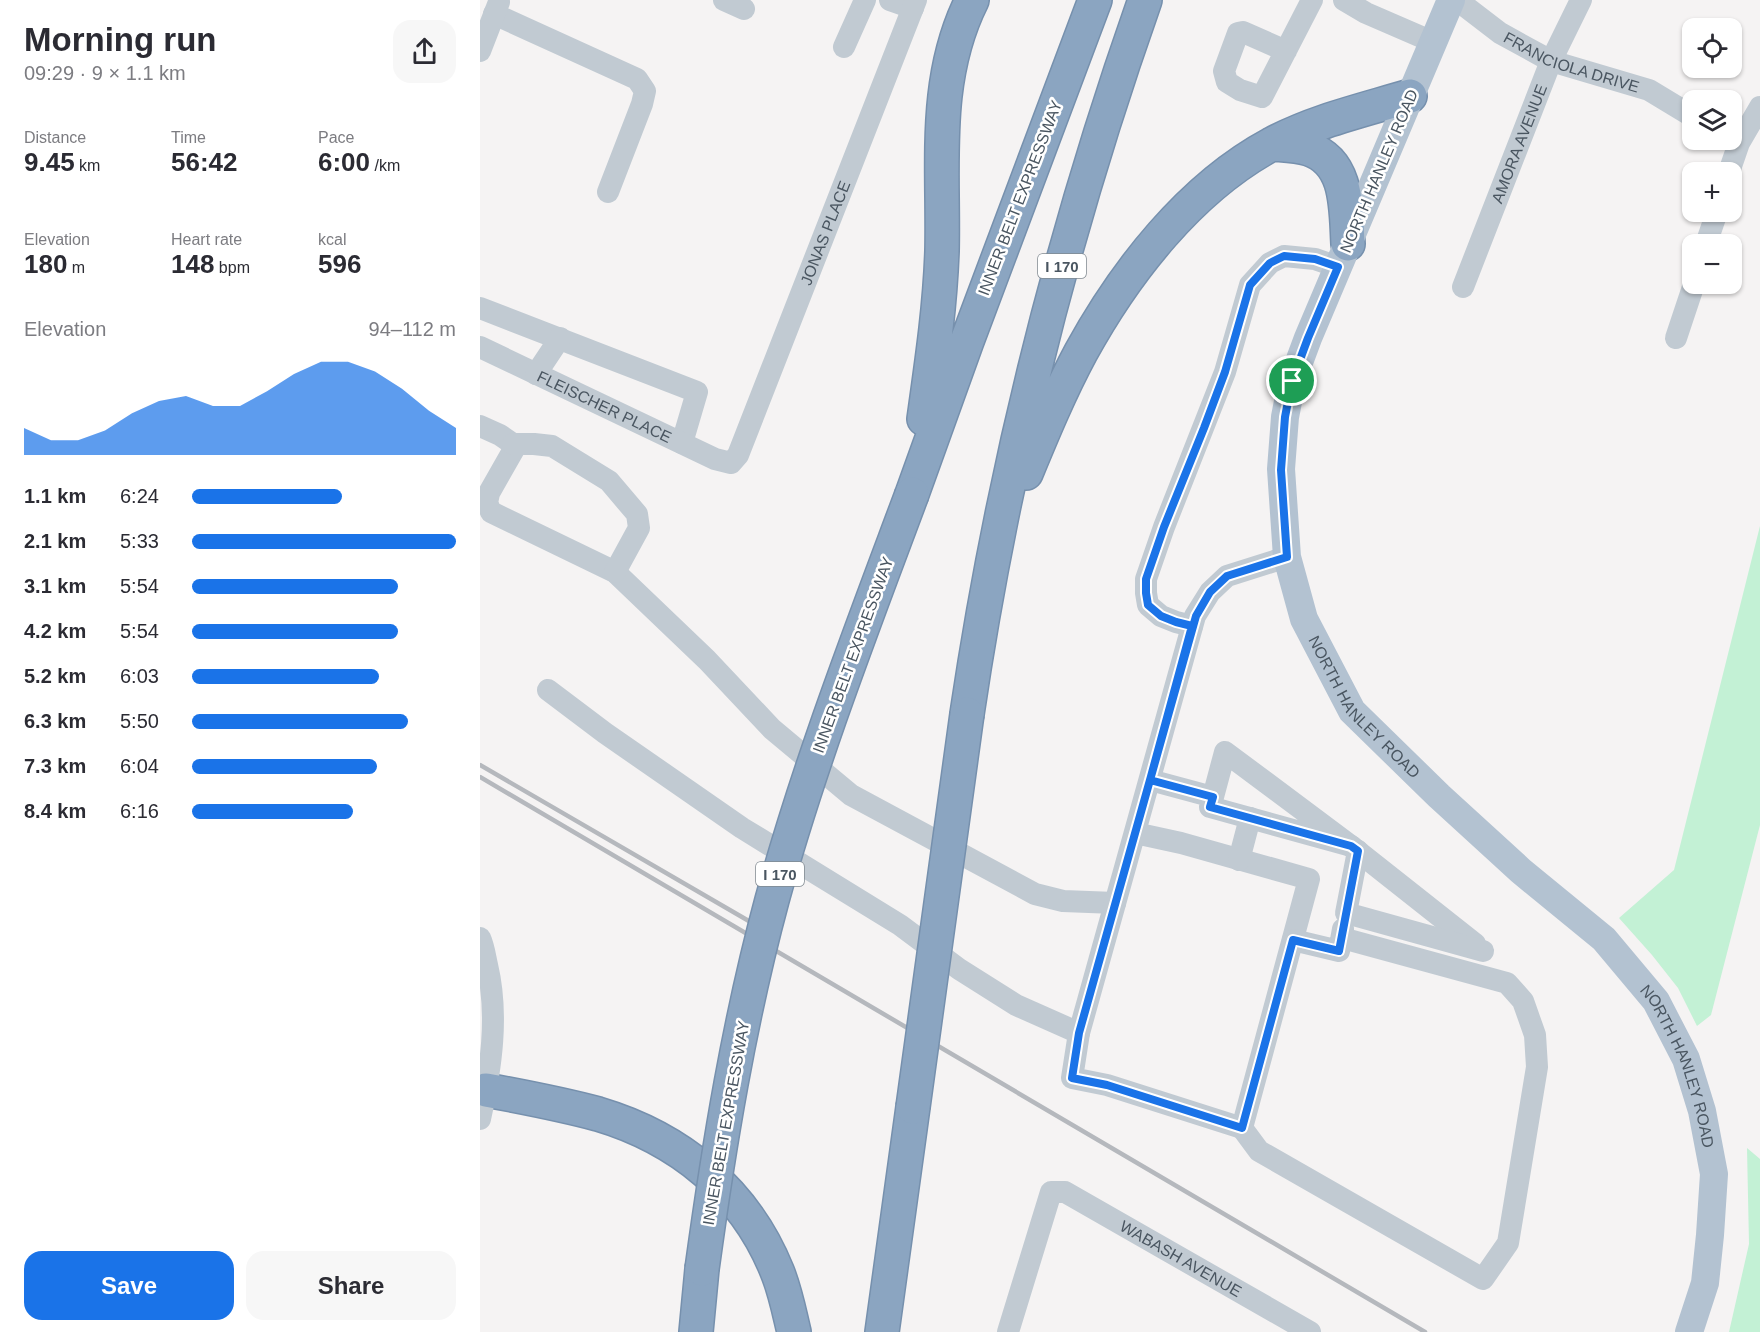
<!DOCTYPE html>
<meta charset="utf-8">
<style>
body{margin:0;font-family:Arial,sans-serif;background:#f7f7f7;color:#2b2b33;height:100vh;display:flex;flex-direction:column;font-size:22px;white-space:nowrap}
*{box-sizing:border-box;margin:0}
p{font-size:20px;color:#7c7c81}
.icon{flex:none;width:33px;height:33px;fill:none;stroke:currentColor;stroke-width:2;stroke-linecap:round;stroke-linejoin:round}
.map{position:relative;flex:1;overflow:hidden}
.side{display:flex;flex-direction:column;background:#fff;width:480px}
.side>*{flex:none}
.controls{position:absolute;left:1202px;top:18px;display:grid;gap:12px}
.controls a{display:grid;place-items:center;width:60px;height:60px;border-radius:12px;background:#fff;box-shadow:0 2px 4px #0004;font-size:30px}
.pin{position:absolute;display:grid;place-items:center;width:51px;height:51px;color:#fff;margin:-26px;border:3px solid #fff;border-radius:50%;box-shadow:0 2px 6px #0007}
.round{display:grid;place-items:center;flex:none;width:63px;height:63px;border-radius:18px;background:#f7f7f7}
.headline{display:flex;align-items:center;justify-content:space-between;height:102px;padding:0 24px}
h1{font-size:33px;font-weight:700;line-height:45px}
.stats{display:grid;grid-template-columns:repeat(3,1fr);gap:9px;height:102px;padding:6px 24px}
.stats div{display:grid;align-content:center}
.stats b{font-size:26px;font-weight:700}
.stats small{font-size:16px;font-weight:400}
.stats p{font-size:16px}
.chart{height:168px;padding:12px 24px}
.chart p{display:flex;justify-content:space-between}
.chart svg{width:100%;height:108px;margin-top:6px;fill:#1a73e8;opacity:.7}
.cta{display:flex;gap:12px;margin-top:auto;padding:12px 24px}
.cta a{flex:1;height:69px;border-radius:18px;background:#1a73e8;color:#fff;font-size:24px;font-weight:700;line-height:69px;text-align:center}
.cta a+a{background:#f7f7f7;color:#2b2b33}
ul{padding:0 24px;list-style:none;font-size:20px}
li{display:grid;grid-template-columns:96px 72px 1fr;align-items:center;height:45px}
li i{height:15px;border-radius:8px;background:#1a73e8}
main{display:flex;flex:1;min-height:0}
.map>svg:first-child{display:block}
</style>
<main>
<section class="side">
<div class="headline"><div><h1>Morning run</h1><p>09:29 · 9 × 1.1 km</p></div><a class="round"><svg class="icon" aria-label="share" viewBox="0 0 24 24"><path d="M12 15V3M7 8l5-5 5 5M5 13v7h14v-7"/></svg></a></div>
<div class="stats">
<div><p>Distance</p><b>9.45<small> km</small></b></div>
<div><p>Time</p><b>56:42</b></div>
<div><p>Pace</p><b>6:00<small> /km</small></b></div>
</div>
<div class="stats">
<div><p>Elevation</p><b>180<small> m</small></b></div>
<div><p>Heart rate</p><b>148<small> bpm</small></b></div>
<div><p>kcal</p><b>596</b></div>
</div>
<div class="chart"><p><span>Elevation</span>94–112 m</p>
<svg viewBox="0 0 160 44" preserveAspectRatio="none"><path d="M0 44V33L10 38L20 38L30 34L40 27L50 22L60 20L70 24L80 24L90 18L100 11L110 6L120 6L130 10L140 17L150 26L160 33V44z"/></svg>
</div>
<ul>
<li><b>1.1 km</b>6:24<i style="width:57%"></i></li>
<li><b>2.1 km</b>5:33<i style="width:100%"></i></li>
<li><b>3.1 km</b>5:54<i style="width:78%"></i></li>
<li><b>4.2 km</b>5:54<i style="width:78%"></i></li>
<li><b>5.2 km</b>6:03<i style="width:71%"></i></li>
<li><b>6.3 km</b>5:50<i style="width:82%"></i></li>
<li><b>7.3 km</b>6:04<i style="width:70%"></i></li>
<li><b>8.4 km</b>6:16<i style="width:61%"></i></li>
</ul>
<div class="cta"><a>Save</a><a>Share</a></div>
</section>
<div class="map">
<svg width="1280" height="1332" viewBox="0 0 1280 1332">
<rect width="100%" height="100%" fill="#f5f3f3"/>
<path fill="#c3f1d5" d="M1280 526V825L1231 1015 1217 1026 1198 988 1172 955 1139 918 1194 870Z
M1267 1148 1280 1159V1332H1249L1269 1244Z"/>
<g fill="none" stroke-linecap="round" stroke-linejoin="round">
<g stroke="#7690ad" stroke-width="36">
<path id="highway" d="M792 144C804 145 817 145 829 149 869 162 866 210 868 244
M444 419C452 362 460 308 462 251 464 165 452 80 492 0
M546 473C563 432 580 391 601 352 645 272 710 188 792 144 835 121 884 110 930 96
M432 494 487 341 615 0
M487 714C523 471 583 232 665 0
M6 1090C44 1097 81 1104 118 1114 199 1138 265 1191 297 1271 305 1290 309 1311 314 1332
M216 1332 222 1269
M402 1332 433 1107"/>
</g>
<g stroke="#c1cad2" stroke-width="22">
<path d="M244 0 264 9"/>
<path d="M410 0 433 8"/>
<path d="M864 0 886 13 953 42"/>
<path id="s1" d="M977 0 1020 33 1071 61 1169 90 1212 116"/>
<path d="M14 14 157 79 165 91 162 104 128 192"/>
<path d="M364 47 385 0"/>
<path d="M0 51 19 2"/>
<path d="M806 51 763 32 758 33 744 71 747 82 760 90 782 97 832 0"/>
<path d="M1249 172 1259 143 1280 107"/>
<path d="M1226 244 1237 212"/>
<path id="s2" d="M983 287 1071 61 1101 0"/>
<path d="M0 308 217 392 202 443"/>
<path d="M1196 338 1214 284"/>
<path id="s3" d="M0 347 235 459 251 463 258 455 436 0"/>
<path d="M56 374 80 338"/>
<path d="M0 426 20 435 33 444 34 449 9 493 7 503 11 512 135 572 227 660 292 729 371 795 555 894 583 901 635 903"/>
<path d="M33 444H54L72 446 129 481 157 514 159 528 135 572"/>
<path d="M712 626 696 622 681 616 668 605 666 593V579L684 527 745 372 770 285 790 263 804 256 835 259 858 267"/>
<path d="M68 690 125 733 262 828 420 925 479 969 536 1005 599 1033"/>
<path d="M670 780 733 797 730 807 871 846 745 752 733 797"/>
<path d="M655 833 701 843 829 879 762 1128 627 1085 592 1078 599 1033 715 616 730 592 747 576 807 557"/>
<path d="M871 846 995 944"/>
<path d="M878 851 866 913 1003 951"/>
<path d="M759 860 770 818"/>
<path d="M0 938C4 947 5 956 7 965 19 1016 11 1068 0 1119"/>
<path d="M813 940 859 951 863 929"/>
<path d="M762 1128 779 1151 1003 1279 1028 1243 1057 1067 1055 1035 1043 1001 1027 983 862 938"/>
<path id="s4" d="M528 1332 571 1192H585L830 1332"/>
</g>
<path stroke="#b3c2d1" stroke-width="28" id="s5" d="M971 0 828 338 812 381 805 417 801 469 807 557 824 619 872 711 959 796 1041 871 1124 939 1176 1001 1206 1059 1222 1111 1234 1174 1230 1235 1225 1283 1209 1332"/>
<use href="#highway" stroke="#8ba5c1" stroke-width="33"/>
<path stroke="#b5b8bd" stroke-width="4.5" d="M0 765 274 924
M0 777 945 1332"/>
<g stroke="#7690ad" stroke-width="36" stroke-linecap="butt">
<path id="highway-bridge" d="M433 1107 487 714
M222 1269C239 1145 259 1022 292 900 330 762 382 628 432 494"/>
</g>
<use href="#highway-bridge" stroke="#8ba5c1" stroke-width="33"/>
</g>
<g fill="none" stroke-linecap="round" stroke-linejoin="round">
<g stroke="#fff" stroke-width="12">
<path id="route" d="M812 381 805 417 801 470 807 557 747 576 730 592 716 616 599 1033 592 1078 627 1085 762 1128 813 940 859 951 878 851 871 846 730 807 733 797 670 780 712 626 696 622 681 616 668 605 666 593V579L684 527 724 428 745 372 770 285 790 263 804 256 835 259 858 267 828 338 812 381"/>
</g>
<use href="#route" stroke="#1a73e8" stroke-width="8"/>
</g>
<g text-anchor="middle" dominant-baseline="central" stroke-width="5" stroke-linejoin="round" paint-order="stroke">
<g fill="#fff" stroke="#808990" stroke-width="1.5">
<rect x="558" y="254" width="48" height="24" rx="4.5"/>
<rect x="276" y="862" width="48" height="24" rx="4.5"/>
</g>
<g font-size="15" font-weight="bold" fill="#4a5661">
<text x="582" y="266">I 170</text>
<text x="300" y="874">I 170</text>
</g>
<g font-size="16" fill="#4a5661" stroke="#fff">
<text stroke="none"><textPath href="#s1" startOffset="132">FRANCIOLA DRIVE</textPath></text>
<text stroke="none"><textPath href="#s2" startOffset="154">AMORA AVENUE</textPath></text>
<text transform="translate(899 171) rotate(-67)">NORTH HANLEY ROAD</text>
<text transform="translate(540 198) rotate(-69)">INNER BELT EXPRESSWAY</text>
<text stroke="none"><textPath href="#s3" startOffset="526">JONAS PLACE</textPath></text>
<text stroke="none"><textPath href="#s3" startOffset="138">FLEISCHER PLACE</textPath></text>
<text transform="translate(373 655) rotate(-70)">INNER BELT EXPRESSWAY</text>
<text stroke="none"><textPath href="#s5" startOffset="762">NORTH HANLEY ROAD</textPath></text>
<text stroke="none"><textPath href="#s5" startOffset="1248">NORTH HANLEY ROAD</textPath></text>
<text transform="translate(246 1123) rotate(-80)">INNER BELT EXPRESSWAY</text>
<text stroke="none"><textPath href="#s4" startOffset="294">WABASH AVENUE</textPath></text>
</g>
</g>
</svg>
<div class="controls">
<a><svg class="icon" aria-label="locate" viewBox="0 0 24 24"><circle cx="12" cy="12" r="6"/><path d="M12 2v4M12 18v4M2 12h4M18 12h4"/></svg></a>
<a><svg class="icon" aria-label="layers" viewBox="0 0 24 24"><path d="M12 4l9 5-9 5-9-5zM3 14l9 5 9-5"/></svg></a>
<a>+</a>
<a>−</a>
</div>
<div class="pin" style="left:812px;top:381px;background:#1e9e55"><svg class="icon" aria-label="arrive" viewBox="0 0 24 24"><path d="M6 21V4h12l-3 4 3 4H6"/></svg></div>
</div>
</main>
